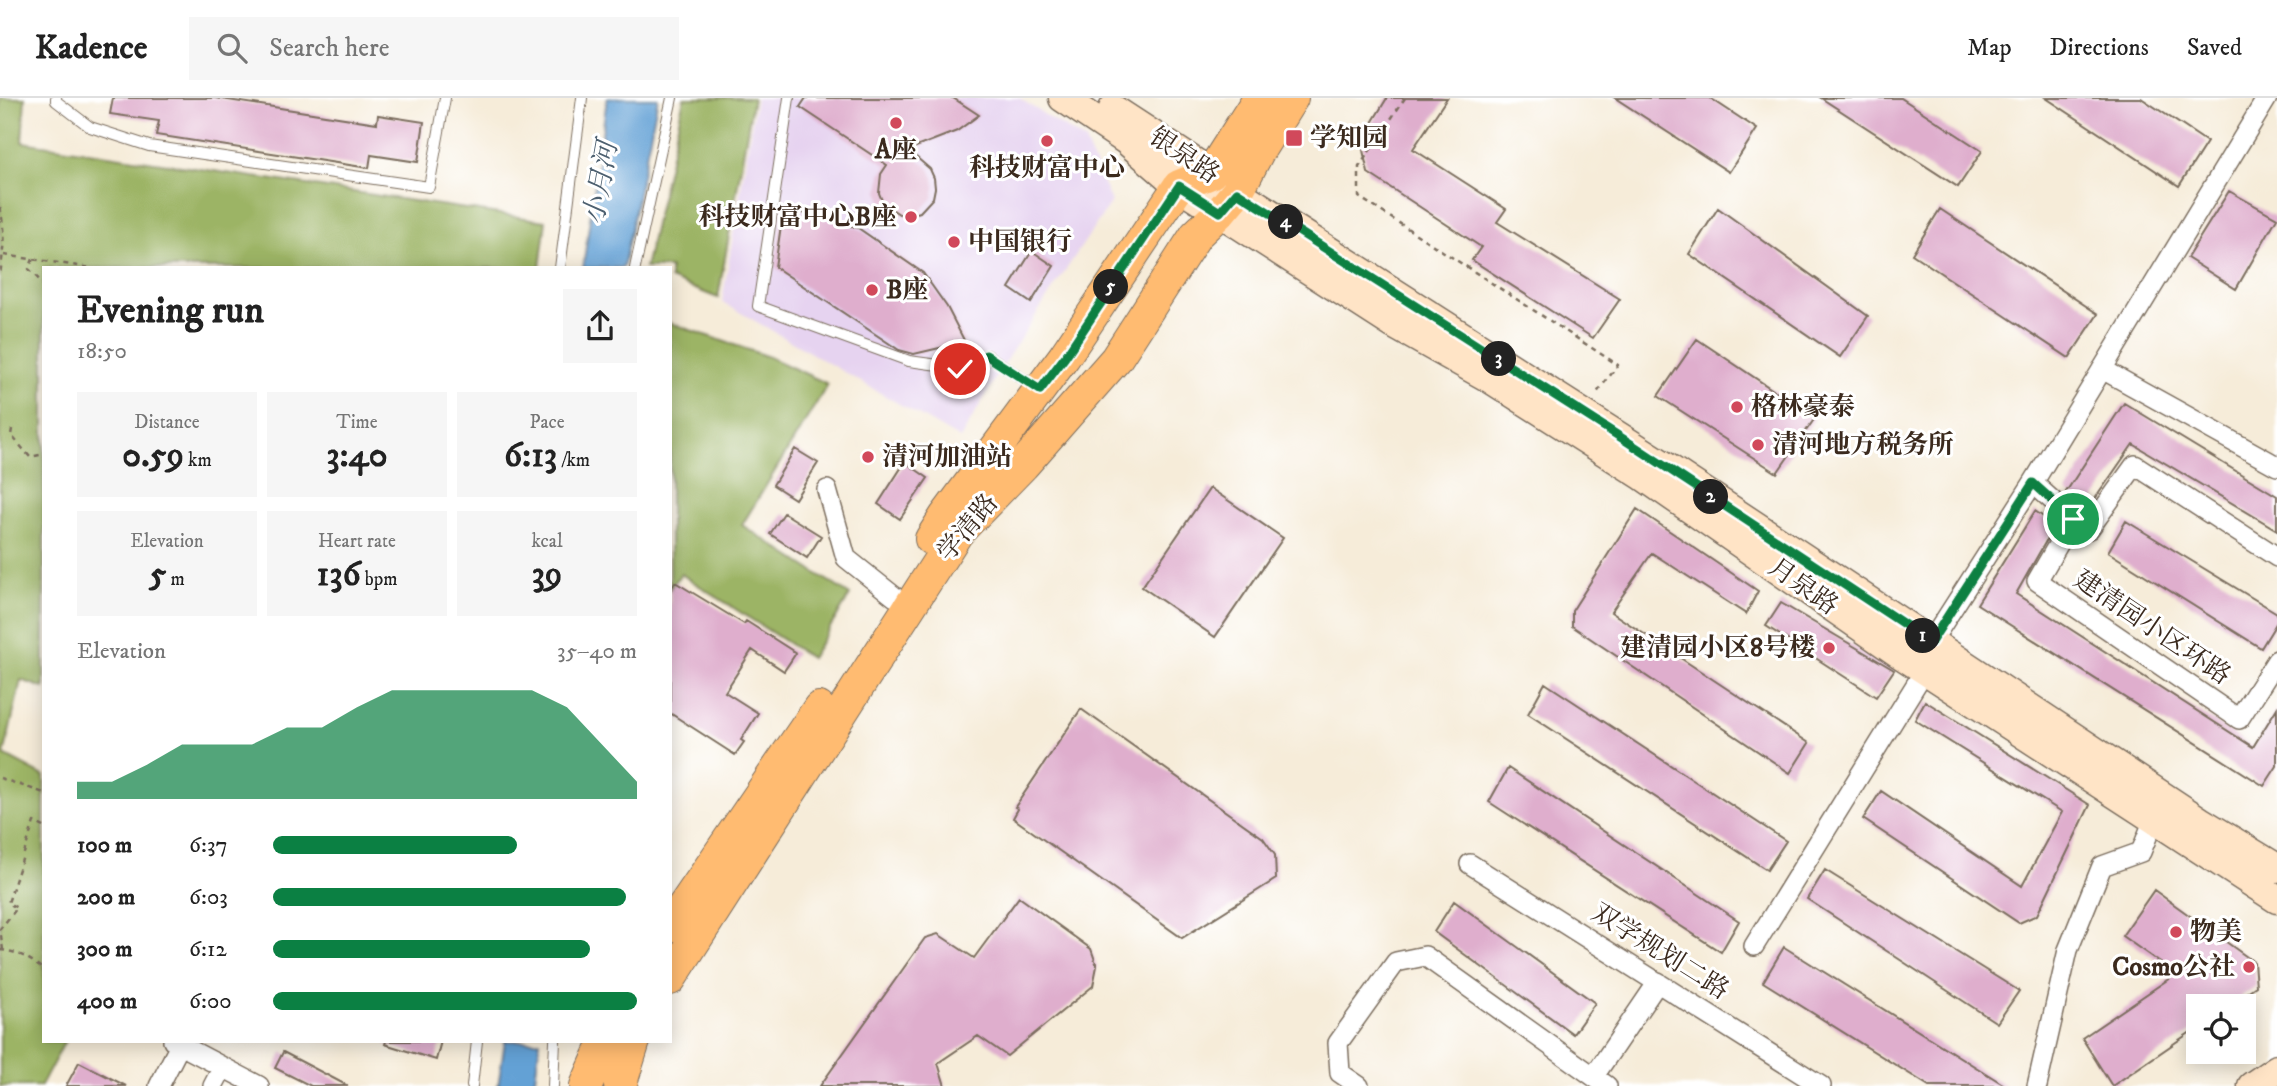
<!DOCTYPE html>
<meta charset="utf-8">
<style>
body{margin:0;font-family:"IM FELL DW Pica","Noto Serif SC",serif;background:#f6f6f6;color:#222;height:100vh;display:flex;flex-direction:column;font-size:26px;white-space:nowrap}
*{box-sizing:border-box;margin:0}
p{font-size:23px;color:#767676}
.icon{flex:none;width:38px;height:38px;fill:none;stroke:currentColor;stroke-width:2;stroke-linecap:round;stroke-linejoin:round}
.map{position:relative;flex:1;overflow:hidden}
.details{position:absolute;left:42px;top:168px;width:630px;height:777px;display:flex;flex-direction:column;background:#fff;border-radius:0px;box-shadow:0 4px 18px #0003}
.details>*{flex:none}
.buttons{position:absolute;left:2186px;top:896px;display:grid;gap:14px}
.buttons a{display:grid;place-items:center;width:70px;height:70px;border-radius:0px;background:#fff;box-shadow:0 4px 18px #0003;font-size:35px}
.pin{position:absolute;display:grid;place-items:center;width:60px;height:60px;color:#fff;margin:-30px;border:4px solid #fff;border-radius:50%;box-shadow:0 2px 7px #0007}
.km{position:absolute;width:35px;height:35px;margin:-18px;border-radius:50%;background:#222;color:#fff;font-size:19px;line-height:35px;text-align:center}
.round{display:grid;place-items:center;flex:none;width:74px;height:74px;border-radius:0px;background:#f6f6f6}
.headline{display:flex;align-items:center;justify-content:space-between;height:119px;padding:0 35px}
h1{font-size:38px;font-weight:800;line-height:52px}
.stats{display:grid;grid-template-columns:repeat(3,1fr);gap:10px;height:119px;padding:7px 35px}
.stats div{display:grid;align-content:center;border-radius:0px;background:#f6f6f6;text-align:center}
.stats b{font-size:35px;font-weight:800}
.stats small{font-size:19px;font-weight:400}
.stats p{font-size:19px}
.chart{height:196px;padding:14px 35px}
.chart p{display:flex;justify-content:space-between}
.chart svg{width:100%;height:126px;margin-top:7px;fill:#0b8043;opacity:.7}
ul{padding:0 35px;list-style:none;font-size:23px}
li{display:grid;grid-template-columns:112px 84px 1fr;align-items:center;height:52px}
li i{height:18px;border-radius:9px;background:#0b8043}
header{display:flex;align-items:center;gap:42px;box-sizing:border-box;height:98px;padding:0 35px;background:#fff;border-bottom:2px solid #e0e0e0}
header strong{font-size:33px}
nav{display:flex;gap:38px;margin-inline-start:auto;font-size:24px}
.search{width:490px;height:63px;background:#f6f6f6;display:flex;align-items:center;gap:18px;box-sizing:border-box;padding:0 24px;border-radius:0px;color:#767676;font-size:26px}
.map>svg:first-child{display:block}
</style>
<header>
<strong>Kadence</strong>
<div class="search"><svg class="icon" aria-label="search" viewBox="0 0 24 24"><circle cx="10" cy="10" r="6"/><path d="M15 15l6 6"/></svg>Search here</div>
<nav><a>Map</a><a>Directions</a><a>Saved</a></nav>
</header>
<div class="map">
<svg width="2277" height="988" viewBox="0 0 2277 988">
<rect width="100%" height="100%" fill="#fff"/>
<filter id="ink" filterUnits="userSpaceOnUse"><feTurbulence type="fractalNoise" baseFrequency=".0143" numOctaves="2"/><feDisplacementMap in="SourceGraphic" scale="14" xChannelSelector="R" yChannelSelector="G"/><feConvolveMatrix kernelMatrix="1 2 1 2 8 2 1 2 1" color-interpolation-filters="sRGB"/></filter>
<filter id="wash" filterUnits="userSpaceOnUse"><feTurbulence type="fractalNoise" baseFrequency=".00686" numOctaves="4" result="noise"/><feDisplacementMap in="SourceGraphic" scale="28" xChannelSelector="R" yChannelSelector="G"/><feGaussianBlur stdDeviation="1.57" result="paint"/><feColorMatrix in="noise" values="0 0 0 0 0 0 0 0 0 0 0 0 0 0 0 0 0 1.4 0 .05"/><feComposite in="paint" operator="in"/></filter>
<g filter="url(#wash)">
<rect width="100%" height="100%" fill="#f6ecd9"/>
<path fill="#e6d3f0" d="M756 0H1019L1085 43 1111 104 1008 259 960 341 722 204Z"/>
<path fill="#9cb465" stroke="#6c6f42" stroke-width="2" d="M0 0H25L22 44 546 123 540 170H44V590L21 582 4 657 44 678V943H65L41 988H0Z
M684 0H753L718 200 670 181V170H645Z
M670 225 769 259 828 286 742 427 850 497 811 560 681 476 670 491Z"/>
<path fill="#63a1d5" stroke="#4f667a" stroke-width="2" d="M607 0H658L623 170H583Z
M505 943H540L534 988H498Z"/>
<g id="blocks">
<path fill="#dfaecd" d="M113 0H215L377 25 378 17 424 24 418 64 371 57 369 70 156 37 159 23 110 16Z
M806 0H953L979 17 957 33 908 52 930 71 934 80 935 90 933 100 920 114 910 117 899 116 883 105 879 95 881 76 887 67 800 9Z
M1387 0H1447L1413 51 1506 111 1497 124 1620 201 1593 240 1472 162 1481 149 1368 75 1361 43Z
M1615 0H1710L1757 31 1729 74Z
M1821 0H1901L1982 53 1958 89Z
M2046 0H2141L2207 44 2179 88Z
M2229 93 2277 120 2236 191 2187 160Z
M1718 110 1868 218 1840 259 1689 156Z
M1940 111 2098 216 2069 260 1912 156Z
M783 113 810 116 858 130 923 175 947 209 965 244 914 256 899 252 775 169Z
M1032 153 1054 168 1031 205 1009 190Z
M1697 241 1815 320 1777 375 1658 298Z
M2124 305 2277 398V432L2133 346 2090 408 2066 394Z
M795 351 818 365 795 401 773 387Z
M905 364 928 380 900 421 878 406Z
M1210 390 1283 440 1215 539 1142 489Z
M1637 411 1758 493 1746 516 1652 455 1611 514 1809 645 1790 675 1572 528V513Z
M2035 413 2055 427 2016 496 2253 649 2277 610V668L2264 688 1977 506Z
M784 415 821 438 807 460 770 436Z
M2126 423 2277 515V524L2261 550 2108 454Z
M675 484 744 526 746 523 796 555 784 573 752 552 725 594 758 615 741 642 744 644 735 657 670 615V492Z
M1781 505 1894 572 1876 599 1766 528Z
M1545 585 1786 743 1767 772 1528 616Z
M1925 603 2090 707 2037 817 2019 825 1863 721 1881 693 2022 788 2062 714 1915 622Z
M1081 611 1263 740 1275 757 1276 781 1182 840 1013 720 1018 711 1015 709Z
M1508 670 1739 823 1721 854 1489 704Z
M1825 772 2019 893 1997 925 1807 801Z
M2154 792 2254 864 2256 888 2227 908H2198V929L2112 988 2082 940 2176 876 2122 838Z
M1019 799 1091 851 1097 868 1093 888 1007 958 978 938 938 965 945 988H820L925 840 938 836 974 860Z
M1454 803 1595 905 1573 936 1434 834Z
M1784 849 2006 988H1929L1763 884Z
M386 943H441L436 962 385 946Z
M283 954 348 988H311L275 970Z
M79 964 126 988H66Z"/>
</g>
</g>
<g filter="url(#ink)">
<use href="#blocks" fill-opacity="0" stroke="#7c6e5f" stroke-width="2"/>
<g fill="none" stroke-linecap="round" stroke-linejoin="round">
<g stroke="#7c6e5f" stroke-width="12">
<path id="lane" d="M56 0V3L90 29 149 48 429 89 445 0
M789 0 758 208 909 263 960 270 987 257 1035 289
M560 170 582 0
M635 170 672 0
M472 988 477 943
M553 988 555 943"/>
</g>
<g stroke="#7c6e5f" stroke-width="22">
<path id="street" d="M2102 271 2277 368
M2033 385 2073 421 2089 431 2135 367 2277 459
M827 392 846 460 895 499
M2073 421 2037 483 2239 621 2277 562
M1931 544 2033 385 2267 0
M1470 766 1821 988
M1754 848 1925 572
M173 943 259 988
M1594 978 1658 884
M159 988 180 947
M213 988 223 969
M1359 988 1340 975 1338 945 1396 864 1425 858 1607 988
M2037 988 2068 852 2102 768 2141 754 2154 721"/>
</g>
<g stroke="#7c6e5f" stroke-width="31">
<path id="secondary" d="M1063 0 1127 43 1179 88 1393 226 1489 280 1643 378 1897 554 2277 801
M1113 11 1211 75 1237 94 1673 373 2200 723 2277 770
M2252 988 2277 971"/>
</g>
<g stroke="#7c6e5f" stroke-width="34">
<path id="primary" d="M931 441 945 419 1064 259 1179 88 1211 75 1259 0
M670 828 819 610
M670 881 957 435 1023 367 1116 261 1196 137 1220 114 1237 94 1258 54 1292 0
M586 988 606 943
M620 988 634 943"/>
</g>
<path stroke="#7c6e5f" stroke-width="2.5" stroke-dasharray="5 5" stroke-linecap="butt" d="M1405 0 1359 69V99L1618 267 1596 296
M0 109C5 132 4 152 0 176
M4 157 92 170
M33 161 29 171 44 187
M12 331 11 337 30 359 44 356
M0 680 44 695
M0 852C17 853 32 861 44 873
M3 852 0 831 17 810 8 805 34 724 44 729"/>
<use href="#lane" stroke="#fff" stroke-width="10"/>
<use href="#street" stroke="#fff" stroke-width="19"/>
<use href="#secondary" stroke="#ffe4c6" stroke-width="28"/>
<use href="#primary" stroke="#ffbb71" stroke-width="32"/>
</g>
</g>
<g fill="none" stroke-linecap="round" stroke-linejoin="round" filter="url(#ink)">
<g stroke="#fff" stroke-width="14">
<path id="route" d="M960 271 986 257 1040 292 1065 259 1179 88 1220 114 1237 94 1628 344 1931 544 2033 385 2073 421"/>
</g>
<use href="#route" stroke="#0b8043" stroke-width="9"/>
</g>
<g fill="#d1495b" stroke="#fff" stroke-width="2.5">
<circle cx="896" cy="25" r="7"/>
<rect x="1285" y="31" width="18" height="18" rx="3.5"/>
<circle cx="1047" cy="43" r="7"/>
<circle cx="911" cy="119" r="7"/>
<circle cx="954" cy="144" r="7"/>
<circle cx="872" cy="192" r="7"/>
<circle cx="1737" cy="309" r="7"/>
<circle cx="1758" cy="347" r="7"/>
<circle cx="868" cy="359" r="7"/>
<circle cx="1829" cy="550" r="7"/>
<circle cx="2176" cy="834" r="7"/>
<circle cx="2249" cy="869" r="7"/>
</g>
<g text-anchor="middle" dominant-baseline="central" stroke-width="6" stroke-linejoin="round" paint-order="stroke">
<g font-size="26" font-weight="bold" fill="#3b2a1e" stroke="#fff" text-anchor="start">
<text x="1310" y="40">学知园</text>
<text x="896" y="52" text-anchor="middle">A座</text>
<text x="1047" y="70" text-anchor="middle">科技财富中心</text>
<text x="897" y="119" text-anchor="end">科技财富中心B座</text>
<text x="968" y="144">中国银行</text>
<text x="886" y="192">B座</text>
<text x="1751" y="309">格林豪泰</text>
<text x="1772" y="347">清河地方税务所</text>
<text x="882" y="359">清河加油站</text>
<text x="1815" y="550" text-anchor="end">建清园小区8号楼</text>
<text x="2190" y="834">物美</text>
<text x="2235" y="869" text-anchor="end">Cosmo公社</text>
</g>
<g font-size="26" fill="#3b2a1e" stroke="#fff">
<text transform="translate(1184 58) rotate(34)">银泉路</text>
<text transform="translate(968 430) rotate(-50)">学清路</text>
<text transform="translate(1803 489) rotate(35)">月泉路</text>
<text transform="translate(2152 530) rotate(34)">建清园小区环路</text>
<text transform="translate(1660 854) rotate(32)">双学规划二路</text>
</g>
<g font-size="28" font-style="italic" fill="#4d6070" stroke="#fff">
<text transform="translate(601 85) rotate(-80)">小月河</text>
</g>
</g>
</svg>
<div class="buttons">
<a><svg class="icon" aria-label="locate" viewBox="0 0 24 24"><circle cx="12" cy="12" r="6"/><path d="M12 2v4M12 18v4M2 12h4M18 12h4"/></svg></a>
</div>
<div class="pin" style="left:2073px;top:421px;background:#1e9e55"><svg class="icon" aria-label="arrive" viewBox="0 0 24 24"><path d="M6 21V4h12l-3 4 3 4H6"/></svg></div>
<div class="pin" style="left:960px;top:271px;background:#d93025"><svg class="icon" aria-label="check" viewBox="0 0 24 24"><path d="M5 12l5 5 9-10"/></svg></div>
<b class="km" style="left:1923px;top:538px">1</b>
<b class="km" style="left:1711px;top:399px">2</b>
<b class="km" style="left:1499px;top:261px">3</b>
<b class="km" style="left:1286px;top:124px">4</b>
<b class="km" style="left:1111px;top:189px">5</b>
<section class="details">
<div class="headline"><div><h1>Evening run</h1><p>18:50</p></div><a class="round"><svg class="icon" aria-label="share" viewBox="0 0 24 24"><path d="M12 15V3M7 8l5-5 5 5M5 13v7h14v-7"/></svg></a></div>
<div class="stats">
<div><p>Distance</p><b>0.59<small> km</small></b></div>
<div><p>Time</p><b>3:40</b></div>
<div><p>Pace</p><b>6:13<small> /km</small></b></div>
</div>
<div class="stats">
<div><p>Elevation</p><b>5<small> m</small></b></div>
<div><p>Heart rate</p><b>136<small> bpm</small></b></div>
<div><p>kcal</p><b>39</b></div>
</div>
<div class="chart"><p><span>Elevation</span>35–40 m</p>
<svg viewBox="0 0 160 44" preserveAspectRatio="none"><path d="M0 44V38L10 38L20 32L30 25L40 25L50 25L60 19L70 19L80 12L90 6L100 6L110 6L120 6L130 6L140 12L150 25L160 38V44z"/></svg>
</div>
<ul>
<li><b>100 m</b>6:37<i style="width:67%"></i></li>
<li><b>200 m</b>6:03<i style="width:97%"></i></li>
<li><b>300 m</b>6:12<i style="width:87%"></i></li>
<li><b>400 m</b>6:00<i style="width:100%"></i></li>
</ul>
</section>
</div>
